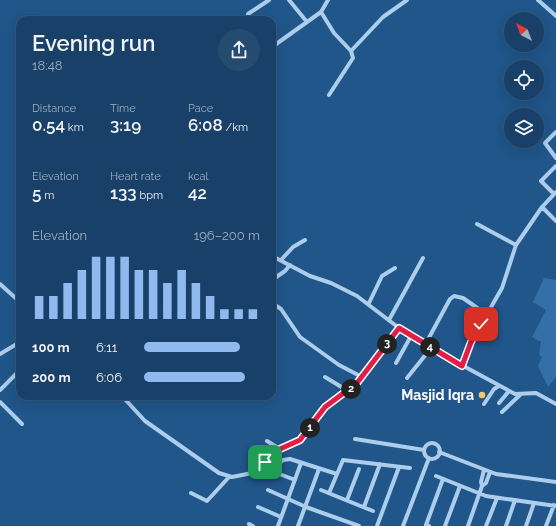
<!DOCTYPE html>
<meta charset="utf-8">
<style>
body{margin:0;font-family:Raleway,sans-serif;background:#254b71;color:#f1f3f6;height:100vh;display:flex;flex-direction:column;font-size:15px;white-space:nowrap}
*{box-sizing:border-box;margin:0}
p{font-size:13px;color:#9fafc0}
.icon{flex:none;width:22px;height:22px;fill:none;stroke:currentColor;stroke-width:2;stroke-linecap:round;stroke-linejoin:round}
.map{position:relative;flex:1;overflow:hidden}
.sheet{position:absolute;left:16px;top:16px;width:260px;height:384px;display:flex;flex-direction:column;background:#184068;border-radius:12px;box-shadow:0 4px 16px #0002,0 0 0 1px #36597c}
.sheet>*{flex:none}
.needle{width:26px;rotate:318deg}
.fabs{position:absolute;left:504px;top:12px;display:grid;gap:8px}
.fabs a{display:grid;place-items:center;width:40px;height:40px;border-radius:50%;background:#184068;box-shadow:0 4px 16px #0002,0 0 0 1px #36597c;font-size:20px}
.pin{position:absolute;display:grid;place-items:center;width:34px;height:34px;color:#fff;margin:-17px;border-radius:8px;box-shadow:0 2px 6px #0006}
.km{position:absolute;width:20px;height:20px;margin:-10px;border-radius:50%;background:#222;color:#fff;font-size:11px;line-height:20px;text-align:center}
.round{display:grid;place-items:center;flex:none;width:42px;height:42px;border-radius:21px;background:#254b71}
.summary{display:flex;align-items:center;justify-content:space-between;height:68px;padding:0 16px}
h1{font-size:22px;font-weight:600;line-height:30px}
.stats{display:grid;grid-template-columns:repeat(3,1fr);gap:6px;height:68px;padding:4px 16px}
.stats div{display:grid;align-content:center}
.stats b{font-size:17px;font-weight:600}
.stats small{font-size:11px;font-weight:400}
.stats p{font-size:11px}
.chart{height:112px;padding:8px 16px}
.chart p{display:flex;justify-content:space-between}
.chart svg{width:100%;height:72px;margin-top:4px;stroke:#90b9f0;stroke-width:6}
ul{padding:0 16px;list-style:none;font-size:13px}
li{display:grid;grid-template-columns:64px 48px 1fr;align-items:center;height:30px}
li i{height:10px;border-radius:5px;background:#90b9f0}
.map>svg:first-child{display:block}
</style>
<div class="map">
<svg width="556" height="526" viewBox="0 0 556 526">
<rect width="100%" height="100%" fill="#20568a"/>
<path fill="#3470a7" d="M544 278 556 280V377L548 387 538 366 542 357 539 355 541 342 532 337 546 310 533 302Z"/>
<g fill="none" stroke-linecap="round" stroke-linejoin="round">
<path stroke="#accdeb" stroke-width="4" d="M289 0 307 22
M538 0 556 16
M321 12 334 33 351 51 353 58 329 95
M250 20 248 14 269 0
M272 47 321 12 328 0
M351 51 383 17 407 0
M556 132 545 143 556 158
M554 194 541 181 556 166
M542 207 556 221
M477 224 516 245
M272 256 310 276 331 283 357 296 399 328
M281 260 293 247 305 240
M272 280 285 271 290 265
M0 284 20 302
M272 303 281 309 300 337 339 365 362 377
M369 303 382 276 395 268
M389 320 423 258
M425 345 450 299 454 296 463 298 486 314
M0 354 20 342
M396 363 411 336
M462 366 471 342 502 288 516 245 542 207 556 192
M325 377 348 391
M407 378 431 348
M0 390 20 370
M122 396 145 421 219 473 232 477 252 473 280 449 300 440 325 407 357 383 399 328 445 356 515 394 536 393 556 404
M0 402 22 424
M499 403 509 391
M484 404 494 389 499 386
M502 412 521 394
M355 439 424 450
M267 441 280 449
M424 451a8 8 0 1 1 16 0a8 8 0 1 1-16 0Z
M439 452 496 474 556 482
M436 476 486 496 556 506
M295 480 277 473 273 469 283 460 290 459 337 474
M482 486 481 482 484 470
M268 490 306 507 359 526
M321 490 373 511
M191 493 207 501 229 477
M329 493 343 460 410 468
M347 500 359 469
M258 507 281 517
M364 507 380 464
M249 524 253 526
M278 526 301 463
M298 526 319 469
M377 526 399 467
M403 526 429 458
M429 526 426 525 443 479
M445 526 460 486
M468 526 482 486 486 483 490 472
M486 526 497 498
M506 526 515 500
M526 526 534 503
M546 526 554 505"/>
</g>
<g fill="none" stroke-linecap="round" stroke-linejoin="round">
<g stroke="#fff" stroke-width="8">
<path id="route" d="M265 462 280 449 300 440 325 407 357 383 399 328 462 366 471 342 481 324"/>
</g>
<use href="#route" stroke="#e11d48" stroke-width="5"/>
</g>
<circle fill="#f8c76d" stroke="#20568a" stroke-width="1.5" cx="482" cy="395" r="4"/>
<g text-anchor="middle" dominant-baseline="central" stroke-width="4" stroke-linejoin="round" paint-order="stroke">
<g font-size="14" font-weight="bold" fill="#fff" stroke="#20568a" text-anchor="end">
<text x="474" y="395">Masjid Iqra</text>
</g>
</g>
</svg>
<div class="fabs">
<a><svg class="needle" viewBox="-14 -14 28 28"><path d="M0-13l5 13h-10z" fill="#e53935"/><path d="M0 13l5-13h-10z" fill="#9fafc0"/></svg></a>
<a><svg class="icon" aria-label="locate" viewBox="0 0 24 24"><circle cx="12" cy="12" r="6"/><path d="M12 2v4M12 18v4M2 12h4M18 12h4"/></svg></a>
<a><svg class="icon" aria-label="layers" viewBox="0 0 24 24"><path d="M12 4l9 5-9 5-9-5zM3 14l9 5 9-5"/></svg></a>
</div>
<div class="pin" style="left:265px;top:462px;background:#1e9e55"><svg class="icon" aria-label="arrive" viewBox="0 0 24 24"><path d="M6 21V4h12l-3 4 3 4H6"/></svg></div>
<div class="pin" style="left:481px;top:324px;background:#d93025"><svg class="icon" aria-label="check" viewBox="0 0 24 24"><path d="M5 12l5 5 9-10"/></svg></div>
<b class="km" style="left:310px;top:428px">1</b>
<b class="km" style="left:351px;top:389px">2</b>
<b class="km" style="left:387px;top:344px">3</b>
<b class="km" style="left:430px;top:347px">4</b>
<section class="sheet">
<div class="summary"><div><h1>Evening run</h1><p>18:48</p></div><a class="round"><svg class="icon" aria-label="share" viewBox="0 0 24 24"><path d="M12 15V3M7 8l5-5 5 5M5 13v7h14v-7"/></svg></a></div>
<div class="stats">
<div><p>Distance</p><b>0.54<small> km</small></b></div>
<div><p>Time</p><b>3:19</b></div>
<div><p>Pace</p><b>6:08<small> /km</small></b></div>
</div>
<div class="stats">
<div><p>Elevation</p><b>5<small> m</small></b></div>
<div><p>Heart rate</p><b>133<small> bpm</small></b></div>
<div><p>kcal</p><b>42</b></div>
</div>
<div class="chart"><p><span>Elevation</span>196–200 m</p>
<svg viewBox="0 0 160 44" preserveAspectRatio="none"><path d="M5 44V30M15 44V30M25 44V22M35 44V14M45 44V6M55 44V6M65 44V6M75 44V14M85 44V14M95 44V22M105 44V14M115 44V22M125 44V30M135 44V38M145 44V38M155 44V38"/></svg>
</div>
<ul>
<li><b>100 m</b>6:11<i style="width:83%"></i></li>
<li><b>200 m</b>6:06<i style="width:87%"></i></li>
</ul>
</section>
</div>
